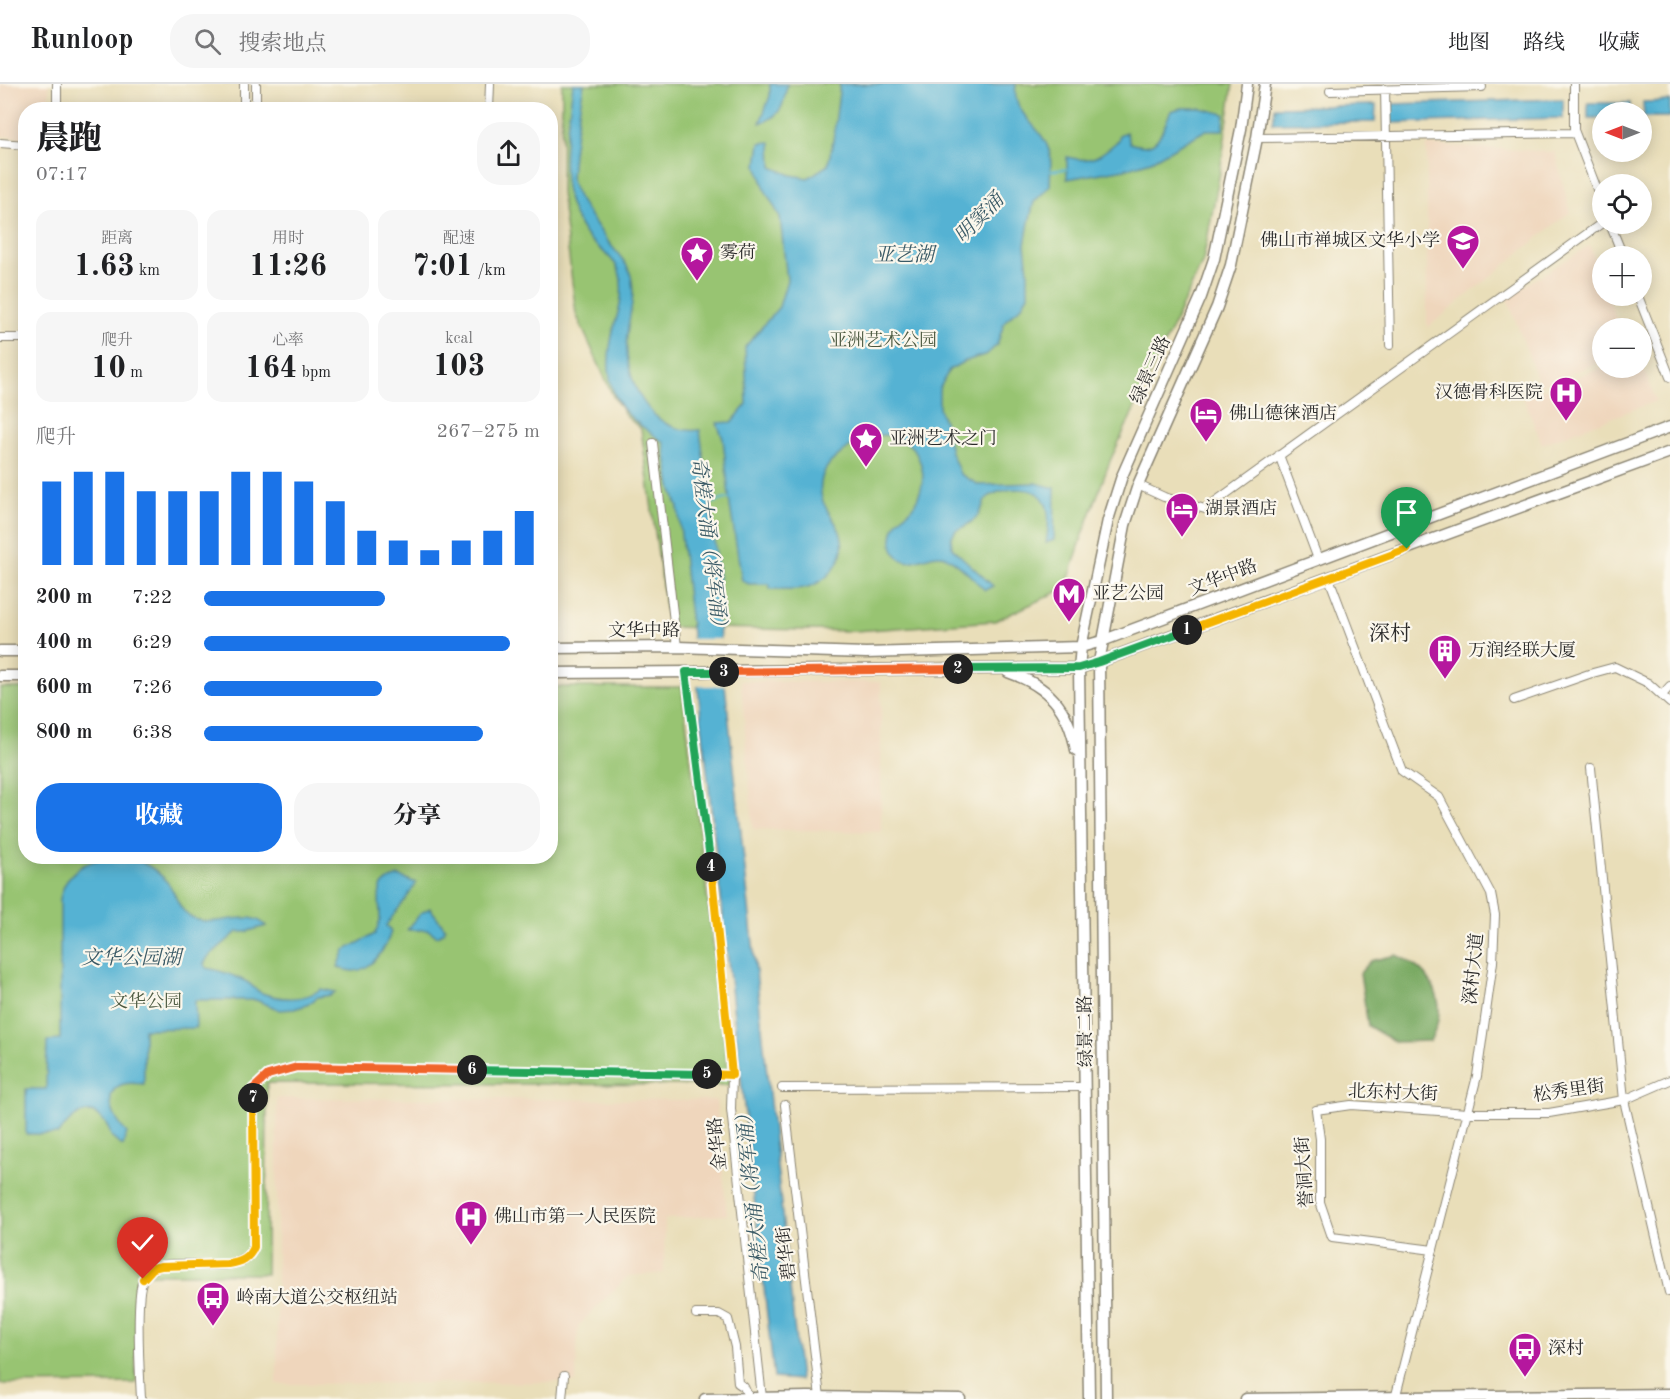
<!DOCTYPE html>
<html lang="zh">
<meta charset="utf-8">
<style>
body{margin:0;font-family:"Old Standard TT","Noto Serif SC",serif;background:#f6f6f6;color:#202124;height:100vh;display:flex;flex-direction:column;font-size:22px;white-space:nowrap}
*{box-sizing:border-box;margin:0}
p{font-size:20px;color:#757577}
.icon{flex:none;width:33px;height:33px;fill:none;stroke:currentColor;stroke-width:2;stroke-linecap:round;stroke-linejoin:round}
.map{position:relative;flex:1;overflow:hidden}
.details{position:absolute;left:18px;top:18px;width:540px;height:762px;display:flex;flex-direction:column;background:#fff;border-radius:24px;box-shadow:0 3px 15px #0003}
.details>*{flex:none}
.needle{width:39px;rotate:270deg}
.buttons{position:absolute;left:1592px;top:18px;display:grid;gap:12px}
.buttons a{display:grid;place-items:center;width:60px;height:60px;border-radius:50%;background:#fff;box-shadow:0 3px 15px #0003;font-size:30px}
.pin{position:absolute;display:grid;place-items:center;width:51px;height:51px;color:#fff;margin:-62px -26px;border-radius:50% 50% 50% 0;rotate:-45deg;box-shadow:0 0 6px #0007}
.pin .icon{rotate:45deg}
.km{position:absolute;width:30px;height:30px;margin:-15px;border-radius:50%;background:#222;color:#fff;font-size:16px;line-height:30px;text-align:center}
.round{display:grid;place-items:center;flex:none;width:63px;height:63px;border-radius:24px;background:#f6f6f6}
.summary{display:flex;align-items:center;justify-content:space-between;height:102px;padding:0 18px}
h1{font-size:33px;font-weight:800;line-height:45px}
.stats{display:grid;grid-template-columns:repeat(3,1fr);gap:9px;height:102px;padding:6px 18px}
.stats div{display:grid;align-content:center;border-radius:15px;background:#f6f6f6;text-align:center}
.stats b{font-size:30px;font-weight:800}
.stats small{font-size:16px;font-weight:400}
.stats p{font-size:16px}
.chart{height:168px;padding:12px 18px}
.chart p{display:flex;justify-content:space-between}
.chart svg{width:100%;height:108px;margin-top:6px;stroke:#1a73e8;stroke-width:6}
.button{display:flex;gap:12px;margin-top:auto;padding:12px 18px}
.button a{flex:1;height:69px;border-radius:24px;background:#1a73e8;color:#fff;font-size:24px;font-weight:800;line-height:69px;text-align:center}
.button a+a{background:#f6f6f6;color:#202124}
ul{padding:0 18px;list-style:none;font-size:20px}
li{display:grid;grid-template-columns:96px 72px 1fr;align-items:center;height:45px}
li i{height:15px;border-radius:8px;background:#1a73e8}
header{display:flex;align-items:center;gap:36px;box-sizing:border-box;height:84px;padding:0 30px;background:#fff;border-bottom:2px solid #e0e0e0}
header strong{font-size:28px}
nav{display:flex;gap:33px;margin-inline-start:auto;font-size:21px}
.search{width:420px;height:54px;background:#f6f6f6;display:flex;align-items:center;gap:15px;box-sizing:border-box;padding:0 21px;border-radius:24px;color:#757577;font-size:22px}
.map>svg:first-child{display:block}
</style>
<header>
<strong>Runloop</strong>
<div class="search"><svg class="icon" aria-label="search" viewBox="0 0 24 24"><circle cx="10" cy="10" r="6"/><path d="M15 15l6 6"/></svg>搜索地点</div>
<nav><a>地图</a><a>路线</a><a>收藏</a></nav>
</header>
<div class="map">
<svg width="1670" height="1315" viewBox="0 0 1670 1315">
<rect width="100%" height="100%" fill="#fbf7ec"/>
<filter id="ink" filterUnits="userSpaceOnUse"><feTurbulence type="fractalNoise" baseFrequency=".0167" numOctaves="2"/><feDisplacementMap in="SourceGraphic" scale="12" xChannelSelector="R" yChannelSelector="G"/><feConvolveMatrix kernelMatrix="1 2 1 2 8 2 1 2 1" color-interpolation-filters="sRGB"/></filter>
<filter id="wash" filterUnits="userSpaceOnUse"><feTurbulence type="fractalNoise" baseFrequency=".008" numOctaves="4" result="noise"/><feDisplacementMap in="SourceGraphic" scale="24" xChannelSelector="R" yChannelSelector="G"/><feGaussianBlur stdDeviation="1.35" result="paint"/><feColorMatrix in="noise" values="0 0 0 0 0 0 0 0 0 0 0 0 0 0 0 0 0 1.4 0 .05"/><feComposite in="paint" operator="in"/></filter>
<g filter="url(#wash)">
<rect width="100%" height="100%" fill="#e9deb9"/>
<path fill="#efd6bc" d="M0 0H49V25L26 26 25 54 0 52Z
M1427 61 1555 68 1570 128 1427 244Z
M1590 161 1602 196V212H1608L1619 244H1602V277L1540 302 1507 213Z
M1641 278 1656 317 1542 360 1523 313 1602 283 1641 284Z
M741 597 881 598V748L753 745Z
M277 1014 716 1016 727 1131 665 1135 664 1189 628 1192 578 1242 576 1298 277 1300Z"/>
<path fill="#98c472" stroke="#62784e" stroke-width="1.5" d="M562 0H1233L1220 88 1203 177 1110 377 1081 456 1066 504 995 537 855 547 668 543 641 345 626 332 613 312 576 230 561 109Z
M551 603H682L730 1001 267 999 266 1190H140L136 1201V1299L0 1300V604H25L26 772H550Z"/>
<path fill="#7aaa64" stroke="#526a48" stroke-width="1.5" d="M1396 871C1433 887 1451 920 1430 957L1395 958 1368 942 1360 889 1371 877Z"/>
<path fill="#55b2d3" stroke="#406e7f" stroke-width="1.5" d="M573 0H584C579 28 574 53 572 81 572 87 570 94 572 100 578 118 593 135 603 151 611 163 628 178 631 192 636 212 629 231 627 251 623 294 649 352 700 346L719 494 716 502V517L800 1296 774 1294 678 424 671 403 664 359C652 349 636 340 625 327 603 301 607 267 616 236 621 220 624 203 619 187 614 172 594 163 585 150 552 103 567 53 573 0Z
M770 0H787C784 21 782 32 760 39L770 12Z
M840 0H1016C1011 32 1042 40 1050 69 1052 79 1050 92 1050 102L1034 118 1029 138 1025 161 1028 187V211L1021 223 1005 237 997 261 987 270 963 278 949 286 939 306V324L945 340 951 368 960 390 979 401 1036 399 1055 404 1054 456 1046 459C1048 447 1051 431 1045 418 1037 400 1000 403 987 414 983 418 985 417 983 422 978 434 968 442 956 446L951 454 952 464 993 502 985 506C975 497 952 471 939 471 922 471 905 488 894 467 889 457 893 441 902 433 905 430 909 428 912 424 919 414 925 398 922 385 914 346 875 343 848 364 835 374 823 382 821 399 818 421 833 430 840 448 849 470 831 495 811 502 798 507 783 505 770 505L769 500H749L742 497 730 422 723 355 717 339 732 338 747 320 745 263 779 223 787 196 780 133 765 106 757 81 760 59 771 58 772 83 791 91 808 94 828 81 833 57Z
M1563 15V35L1561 34 1390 39V20Z
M1670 17V33H1644L1643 18Z
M1588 19H1630V28H1602V34H1588Z
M1376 21 1375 38 1273 39 1275 23Z
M1181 24H1200L1225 30 1223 46H1206L1151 77 1125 85 1067 95V73C1092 80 1100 72 1119 56V51L1126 48 1130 59C1160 70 1161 47 1171 27Z
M114 772C134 772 154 782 167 798 179 813 177 829 198 836 218 843 250 824 266 842L245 848H237L208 873 204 880 206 884C219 886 235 892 247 898 252 901 256 907 262 909 280 916 305 917 321 905L335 908 331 911 318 913 307 921 294 925 280 926 256 916H195L196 944 144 945V1000C138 1000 130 998 124 1000 99 1007 115 1038 127 1049L123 1062C104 1051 115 1050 104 1037 87 1016 69 1036 58 1050H26V1005H46L47 957 60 956V815C66 785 86 777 114 772Z
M399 792 416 799C408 815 395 827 386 842L391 847C387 863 371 888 352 887 347 887 342 884 338 883L345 866 375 850C376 846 379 841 380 836 381 816 371 799 399 792Z
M430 824 445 844 444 848 437 852 428 846H407L421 829Z"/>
<path fill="#e9deb9" d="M691 555H721L726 602H696Z"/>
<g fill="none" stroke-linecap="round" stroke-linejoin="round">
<path stroke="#55b2d3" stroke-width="2" d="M1049 87 1067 85
M709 420 729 414"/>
</g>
</g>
<g filter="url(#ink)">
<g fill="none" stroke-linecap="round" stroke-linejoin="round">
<g stroke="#8a8472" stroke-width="10">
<path id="minor" d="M57 0V26
M244 0V26
M1574 0V46L1602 118
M1385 5 1390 261
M1330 7 1482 3
M256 26V0
M489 26 490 0
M1257 54 1575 49
M0 59 26 61
M1610 140 1623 172
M1638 212 1670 293
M0 254H26
M653 359 677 563
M1279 371 1318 475
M1138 401 1164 413 1205 425 1602 139
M1329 494 1402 687 1439 713 1491 810 1495 831 1493 878 1477 992 1395 1315
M686 588 710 781 732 991 731 1025 762 1314
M1662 611 1670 602
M1514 616 1589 590 1615 583 1648 599 1670 619
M1591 684 1624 1016 1669 1208
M782 1004 1084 1003
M785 1021 820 1313
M1433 1166 1332 1153 1320 1118V1055L1316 1026 1351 1021 1468 1029H1549L1624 1016 1670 996
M696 1230H719L728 1235 735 1263 738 1299 744 1303 749 1314
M141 1315C140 1293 135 1211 143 1196 161 1159 238 1203 254 1163L253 1005 268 991 297 983 732 991
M562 1315 564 1292"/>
</g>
<g stroke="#8a8472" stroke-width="13">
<path id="major" d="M550 564 677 563 866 569 1081 563 1102 557 1670 343
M0 567H26
M725 587 1079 584 1099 578 1670 368
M1008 588C1048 602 1068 623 1076 666
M550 589 695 588
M0 592H26
M705 1315 808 1313 960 1315
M1089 1315 1079 584 1081 563 1108 436 1122 392 1201 213 1214 175 1241 45 1247 0
M1106 1315 1099 578 1125 441 1138 401 1217 223 1231 181 1257 54 1265 0
M1245 1315 1670 1310"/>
</g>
<use href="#minor" stroke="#fff" stroke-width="8"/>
<use href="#major" stroke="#fff" stroke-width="10"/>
<g stroke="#8a8472" stroke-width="13" stroke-linecap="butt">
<path id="major-bridge" d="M695 588 725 587"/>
</g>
<use href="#major-bridge" stroke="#fff" stroke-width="10"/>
</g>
</g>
<g fill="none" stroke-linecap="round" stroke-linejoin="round" filter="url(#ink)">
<g stroke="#fff" stroke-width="12">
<path id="split-1" d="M1187 546 1407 465"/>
</g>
<g stroke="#fff" stroke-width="12">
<path id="split-2" d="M958 585 1079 584 1099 578 1187 546"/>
</g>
<g stroke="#fff" stroke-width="12">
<path id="split-3" d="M724 588 958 585"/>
</g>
<g stroke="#fff" stroke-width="12">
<path id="split-4" d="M711 783 686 588H724"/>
</g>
<g stroke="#fff" stroke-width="12">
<path id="split-5" d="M707 990 732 991 711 783"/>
</g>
<g stroke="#fff" stroke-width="12">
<path id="split-6" d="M472 986 707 990"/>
</g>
<g stroke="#fff" stroke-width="12">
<path id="split-7" d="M253 1014V1005L268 991 297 983 472 986"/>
</g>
<g stroke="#fff" stroke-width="12">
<path id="split-8" d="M143 1195 153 1184 161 1182 229 1180C241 1178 249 1175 254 1163L253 1014"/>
</g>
<use href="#split-1" stroke="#f5b400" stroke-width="8"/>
<use href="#split-2" stroke="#22a559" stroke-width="8"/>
<use href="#split-3" stroke="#f0652b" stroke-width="8"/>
<use href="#split-4" stroke="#22a559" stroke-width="8"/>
<use href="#split-5" stroke="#f5b400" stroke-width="8"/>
<use href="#split-6" stroke="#22a559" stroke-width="8"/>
<use href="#split-7" stroke="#f0652b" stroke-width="8"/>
<use href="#split-8" stroke="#f5b400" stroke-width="8"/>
</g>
<defs>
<g id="school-pin" transform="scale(1.725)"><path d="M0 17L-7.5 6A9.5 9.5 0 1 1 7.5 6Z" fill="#b5179e" stroke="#fbf7ec"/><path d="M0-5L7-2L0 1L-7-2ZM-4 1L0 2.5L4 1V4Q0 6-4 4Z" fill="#fff"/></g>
<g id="sight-pin" transform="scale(1.725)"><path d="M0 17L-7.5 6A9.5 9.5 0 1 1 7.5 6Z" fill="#b5179e" stroke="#fbf7ec"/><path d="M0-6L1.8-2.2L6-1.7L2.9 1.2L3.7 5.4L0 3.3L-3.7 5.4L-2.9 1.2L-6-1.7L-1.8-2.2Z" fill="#fff"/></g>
<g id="hospital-pin" transform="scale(1.725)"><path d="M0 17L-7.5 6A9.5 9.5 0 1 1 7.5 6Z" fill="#b5179e" stroke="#fbf7ec"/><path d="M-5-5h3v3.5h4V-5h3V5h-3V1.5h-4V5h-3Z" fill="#fff"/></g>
<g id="hotel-pin" transform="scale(1.725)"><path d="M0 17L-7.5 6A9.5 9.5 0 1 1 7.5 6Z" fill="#b5179e" stroke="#fbf7ec"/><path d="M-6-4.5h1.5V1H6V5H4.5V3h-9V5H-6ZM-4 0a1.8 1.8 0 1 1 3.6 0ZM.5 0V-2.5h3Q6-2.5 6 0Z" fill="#fff"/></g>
<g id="metro-pin" transform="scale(1.725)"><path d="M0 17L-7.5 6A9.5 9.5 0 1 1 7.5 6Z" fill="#b5179e" stroke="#fbf7ec"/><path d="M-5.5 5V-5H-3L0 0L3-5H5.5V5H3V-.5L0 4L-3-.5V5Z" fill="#fff"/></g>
<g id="building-pin" transform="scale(1.725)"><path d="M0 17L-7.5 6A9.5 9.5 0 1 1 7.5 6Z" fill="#b5179e" stroke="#fbf7ec"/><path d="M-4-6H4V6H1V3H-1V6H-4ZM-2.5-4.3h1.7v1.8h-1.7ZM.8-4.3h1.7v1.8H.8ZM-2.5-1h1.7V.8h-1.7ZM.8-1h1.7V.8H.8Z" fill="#fff"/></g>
<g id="bus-pin" transform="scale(1.725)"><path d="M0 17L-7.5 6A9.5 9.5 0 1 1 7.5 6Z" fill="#b5179e" stroke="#fbf7ec"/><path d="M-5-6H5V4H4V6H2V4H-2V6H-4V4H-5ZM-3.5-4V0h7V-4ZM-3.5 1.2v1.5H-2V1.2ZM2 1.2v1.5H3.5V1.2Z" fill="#fff"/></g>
</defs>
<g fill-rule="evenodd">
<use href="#school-pin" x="1463" y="157"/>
<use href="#sight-pin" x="697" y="169"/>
<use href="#hospital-pin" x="1566" y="309"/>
<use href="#hotel-pin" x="1206" y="330"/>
<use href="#sight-pin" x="866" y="355"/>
<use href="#hotel-pin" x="1182" y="425"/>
<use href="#metro-pin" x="1069" y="510"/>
<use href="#building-pin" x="1445" y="567"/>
<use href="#hospital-pin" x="471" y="1133"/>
<use href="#bus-pin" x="213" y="1214"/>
<use href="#bus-pin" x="1525" y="1265"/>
</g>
<g text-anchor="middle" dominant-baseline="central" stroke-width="4.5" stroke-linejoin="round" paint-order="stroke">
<g font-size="18" fill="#2b2b2b" stroke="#fbf7ec" text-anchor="start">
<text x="1440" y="157" text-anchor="end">佛山市禅城区文华小学</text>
<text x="720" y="169">雾荷</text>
<text x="1543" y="309" text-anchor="end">汉德骨科医院</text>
<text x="1229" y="330">佛山德徕酒店</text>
<text x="889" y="355">亚洲艺术之门</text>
<text x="1205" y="425">湖景酒店</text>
<text x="1092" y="510">亚艺公园</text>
<text x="1468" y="567">万润经联大厦</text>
<text x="494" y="1133">佛山市第一人民医院</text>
<text x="236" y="1214">岭南大道公交枢纽站</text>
<text x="1548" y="1265">深村</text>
</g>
<g font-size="18" fill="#4c5940" stroke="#fbf7ec">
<text x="883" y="257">亚洲艺术公园</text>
<text x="146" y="918">文华公园</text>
</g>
<g font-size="18" fill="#2b2b2b" stroke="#fbf7ec">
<text transform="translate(1151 286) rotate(-66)">绿景三路</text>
<text transform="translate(1223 494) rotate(-21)">文华中路</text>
<text x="644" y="547">文华中路</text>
<text transform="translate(1474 885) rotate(-84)">深村大道</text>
<text transform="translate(1086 947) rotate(-91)">绿景二路</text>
<text transform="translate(1569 1007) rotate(-8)">松秀里街</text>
<text transform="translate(1393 1009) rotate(2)">北东村大街</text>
<text transform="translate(718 1060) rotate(-96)">金华路</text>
<text transform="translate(1305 1088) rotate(-94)">誉洞大街</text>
<text transform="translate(787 1169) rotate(-97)">碧华街</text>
</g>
<g font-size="20" font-style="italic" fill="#3a5a66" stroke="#fbf7ec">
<text transform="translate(980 135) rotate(-46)">明窦涌</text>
<text x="904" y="172">亚艺湖</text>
<text transform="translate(708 463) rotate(83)">奇槎大涌（将军涌）</text>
<text x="131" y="875">文华公园湖</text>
<text transform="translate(754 1110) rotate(-96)">奇槎大涌（将军涌）</text>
</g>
<g font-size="21" fill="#2b2b2b" stroke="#fbf7ec">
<text x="1390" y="550">深村</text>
</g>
</g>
</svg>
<div class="buttons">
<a><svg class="needle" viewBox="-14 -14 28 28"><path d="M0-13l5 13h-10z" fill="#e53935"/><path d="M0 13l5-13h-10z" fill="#757577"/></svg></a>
<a><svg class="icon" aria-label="locate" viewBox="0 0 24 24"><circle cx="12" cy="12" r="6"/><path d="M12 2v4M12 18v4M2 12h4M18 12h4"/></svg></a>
<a>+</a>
<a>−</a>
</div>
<div class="pin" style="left:1407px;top:465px;background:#1e9e55"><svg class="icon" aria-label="arrive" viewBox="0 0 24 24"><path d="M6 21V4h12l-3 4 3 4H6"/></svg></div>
<div class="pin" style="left:143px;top:1195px;background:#d93025"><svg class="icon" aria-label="check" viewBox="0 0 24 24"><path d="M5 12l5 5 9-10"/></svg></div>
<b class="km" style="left:1187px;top:546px">1</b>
<b class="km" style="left:958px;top:585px">2</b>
<b class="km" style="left:724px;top:588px">3</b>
<b class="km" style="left:711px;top:783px">4</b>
<b class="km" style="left:707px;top:990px">5</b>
<b class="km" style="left:472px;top:986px">6</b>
<b class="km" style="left:253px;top:1014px">7</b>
<section class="details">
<div class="summary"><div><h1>晨跑</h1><p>07:17</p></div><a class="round"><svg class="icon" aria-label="share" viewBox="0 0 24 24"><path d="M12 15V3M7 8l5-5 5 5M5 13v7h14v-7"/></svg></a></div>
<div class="stats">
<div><p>距离</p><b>1.63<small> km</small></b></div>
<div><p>用时</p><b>11:26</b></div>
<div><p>配速</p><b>7:01<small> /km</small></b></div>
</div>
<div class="stats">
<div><p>爬升</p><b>10<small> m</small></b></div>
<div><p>心率</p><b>164<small> bpm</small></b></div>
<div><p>kcal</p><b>103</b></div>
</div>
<div class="chart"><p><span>爬升</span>267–275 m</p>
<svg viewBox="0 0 160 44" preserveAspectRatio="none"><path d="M5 44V10M15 44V6M25 44V6M35 44V14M45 44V14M55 44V14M65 44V6M75 44V6M85 44V10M95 44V18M105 44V30M115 44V34M125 44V38M135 44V34M145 44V30M155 44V22"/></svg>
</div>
<ul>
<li><b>200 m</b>7:22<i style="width:54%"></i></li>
<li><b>400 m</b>6:29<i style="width:91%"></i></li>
<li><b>600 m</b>7:26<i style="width:53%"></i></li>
<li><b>800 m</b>6:38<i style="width:83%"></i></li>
</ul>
<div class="button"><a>收藏</a><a>分享</a></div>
</section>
</div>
